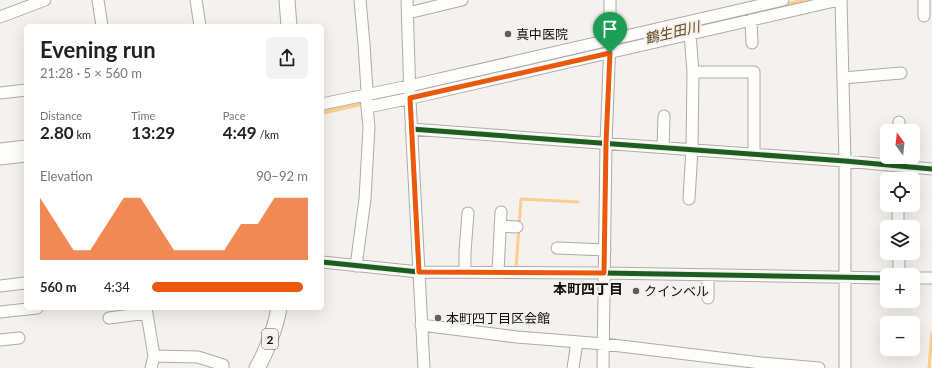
<!DOCTYPE html>
<meta charset="utf-8">
<style>
body{margin:0;font-family:Lato,"Noto Sans JP",sans-serif;background:#f2f2f2;color:#222;height:100vh;display:flex;flex-direction:column;font-size:15px;white-space:nowrap}
*{box-sizing:border-box;margin:0}
p{font-size:13px;color:#767676}
.icon{flex:none;width:22px;height:22px;fill:none;stroke:currentColor;stroke-width:2;stroke-linecap:round;stroke-linejoin:round}
.map{position:relative;flex:1;overflow:hidden}
.sheet{position:absolute;left:24px;top:24px;width:300px;height:286px;display:flex;flex-direction:column;background:#fff;border-radius:6px;box-shadow:0 4px 16px #0002}
.sheet>*{flex:none}
.needle{width:26px;rotate:345deg}
.buttons{position:absolute;left:880px;top:124px;display:grid;gap:8px}
.buttons a{display:grid;place-items:center;width:40px;height:40px;border-radius:6px;background:#fff;box-shadow:0 4px 16px #0002;font-size:20px}
.pin{position:absolute;display:grid;place-items:center;width:34px;height:34px;color:#fff;margin:-41px -17px;border-radius:50% 50% 50% 0;rotate:-45deg;box-shadow:0 0 4px #0007}
.pin .icon{rotate:45deg}
.round{display:grid;place-items:center;flex:none;width:42px;height:42px;border-radius:6px;background:#f2f2f2}
.head{display:flex;align-items:center;justify-content:space-between;height:68px;padding:0 16px}
h1{font-size:22px;font-weight:700;line-height:30px}
.figures{display:grid;grid-template-columns:repeat(3,1fr);gap:6px;height:68px;padding:4px 16px}
.figures div{display:grid;align-content:center}
.figures b{font-size:17px;font-weight:700}
.figures small{font-size:11px;font-weight:400}
.figures p{font-size:11px}
.chart{height:112px;padding:8px 16px}
.chart p{display:flex;justify-content:space-between}
.chart svg{width:100%;height:72px;margin-top:4px;fill:#ea580c;opacity:.7}
ul{padding:0 16px;list-style:none;font-size:13px}
li{display:grid;grid-template-columns:64px 48px 1fr;align-items:center;height:30px}
li i{height:10px;border-radius:5px;background:#ea580c}
.map>svg:first-child{display:block}
</style>
<div class="map">
<svg width="932" height="368" viewBox="0 0 932 368">
<rect width="100%" height="100%" fill="#f4f1ee"/>
<path fill="#fbcd8e" d="M797 0H826L322 115V108Z"/>
<g fill="none" stroke-linecap="round" stroke-linejoin="round">
<path stroke="#fbcd8e" stroke-width="3" d="M516 269 521 199 578 202
M929 368 932 333"/>
<g stroke="#adaba9" stroke-width="13">
<path id="minor" d="M98 0 102 26
M196 0 200 26
M407 0 410 99 424 368
M841 0 845 161V368
M924 0V16
M408 13 462 0
M0 17 45 0
M751 20 752 43
M693 72H754V154
M843 78 901 73
M0 93 26 90
M322 104 409 86 783 0
M368 107 416 97 839 0
M899 122V131
M411 129 845 161 932 169
M663 147 664 116
M0 149 26 146
M0 159 26 156
M689 199 692 149 693 72 690 34
M898 208V227
M500 226 517 227
M557 248 605 250
M899 253V275
M322 262 419 272 604 273 887 278
M356 266 365 199 369 127 366 97 367 91 364 44 360 0
M465 272V252L468 213
M498 272 501 212
M913 278H932
M0 286 25 283
M708 298V275
M146 308 154 356 151 368
M0 312 37 308
M109 318 147 313
M421 325 517 337 604 344 761 363 819 368
M0 340 19 338
M154 356 198 357 223 365V368
M573 368 577 342
M603 368 606 143 610 40V0"/>
</g>
<g stroke="#adaba9" stroke-width="17">
<path id="major" d="M287 0 289 26
M257 368C266 353 276 326 279 308"/>
</g>
<use href="#minor" stroke="#fdfdfc" stroke-width="11"/>
<use href="#major" stroke="#fdfdfc" stroke-width="15"/>
<g stroke="#f6f1ec" stroke-width="8">
<path id="cycleway" d="M411 129 845 161 932 169
M322 262 419 272 604 273 887 278"/>
</g>
<use href="#cycleway" stroke="#1b5e20" stroke-width="5"/>
</g>
<g fill="none" stroke-linecap="round" stroke-linejoin="round">
<g stroke="#fff" stroke-width="8">
<path id="route" d="M610 53 606 143 604 273 419 272 410 98Z"/>
</g>
<use href="#route" stroke="#ea580c" stroke-width="5"/>
</g>
<g fill="#605e5c" stroke="#f6f1ec" stroke-width="1.5">
<circle cx="508" cy="34" r="4"/>
<circle cx="636" cy="291" r="4"/>
<circle cx="438" cy="318" r="4"/>
</g>
<g text-anchor="middle" dominant-baseline="central" stroke-width="4" stroke-linejoin="round" paint-order="stroke">
<rect fill="#f6f1ec" stroke="#565350" stroke-width="1" x="262" y="329" width="16" height="20" rx="3"/>
<g font-size="12" font-weight="bold" fill="#110f0d">
<text x="270" y="339">2</text>
</g>
<g font-size="13" fill="#110f0d" stroke="#f6f1ec" text-anchor="start">
<text x="516" y="34">真中医院</text>
<text x="644" y="291">クインベル</text>
<text x="446" y="318">本町四丁目区会館</text>
</g>
<g font-size="14" font-style="italic" fill="#634824" stroke="#f6f1ec">
<text transform="translate(672 32) rotate(-13)">鶴生田川</text>
</g>
<g font-size="14" font-weight="bold" fill="#110f0d" stroke="#f6f1ec">
<text x="588" y="288">本町四丁目</text>
</g>
</g>
</svg>
<div class="buttons">
<a><svg class="needle" viewBox="-14 -14 28 28"><path d="M0-13l5 13h-10z" fill="#e53935"/><path d="M0 13l5-13h-10z" fill="#767676"/></svg></a>
<a><svg class="icon" aria-label="locate" viewBox="0 0 24 24"><circle cx="12" cy="12" r="6"/><path d="M12 2v4M12 18v4M2 12h4M18 12h4"/></svg></a>
<a><svg class="icon" aria-label="layers" viewBox="0 0 24 24"><path d="M12 4l9 5-9 5-9-5zM3 14l9 5 9-5"/></svg></a>
<a>+</a>
<a>−</a>
</div>
<div class="pin" style="left:610px;top:53px;background:#1e9e55"><svg class="icon" aria-label="arrive" viewBox="0 0 24 24"><path d="M6 21V4h12l-3 4 3 4H6"/></svg></div>
<section class="sheet">
<div class="head"><div><h1>Evening run</h1><p>21:28 · 5 × 560 m</p></div><a class="round"><svg class="icon" aria-label="share" viewBox="0 0 24 24"><path d="M12 15V3M7 8l5-5 5 5M5 13v7h14v-7"/></svg></a></div>
<div class="figures">
<div><p>Distance</p><b>2.80<small> km</small></b></div>
<div><p>Time</p><b>13:29</b></div>
<div><p>Pace</p><b>4:49<small> /km</small></b></div>
</div>
<div class="chart"><p><span>Elevation</span>90–92 m</p>
<svg viewBox="0 0 160 44" preserveAspectRatio="none"><path d="M0 44V6L10 22L20 38L30 38L40 22L50 6L60 6L70 22L80 38L90 38L100 38L110 38L120 22L130 22L140 6L150 6L160 6V44z"/></svg>
</div>
<ul>
<li><b>560 m</b>4:34<i style="width:97%"></i></li>
</ul>
</section>
</div>
